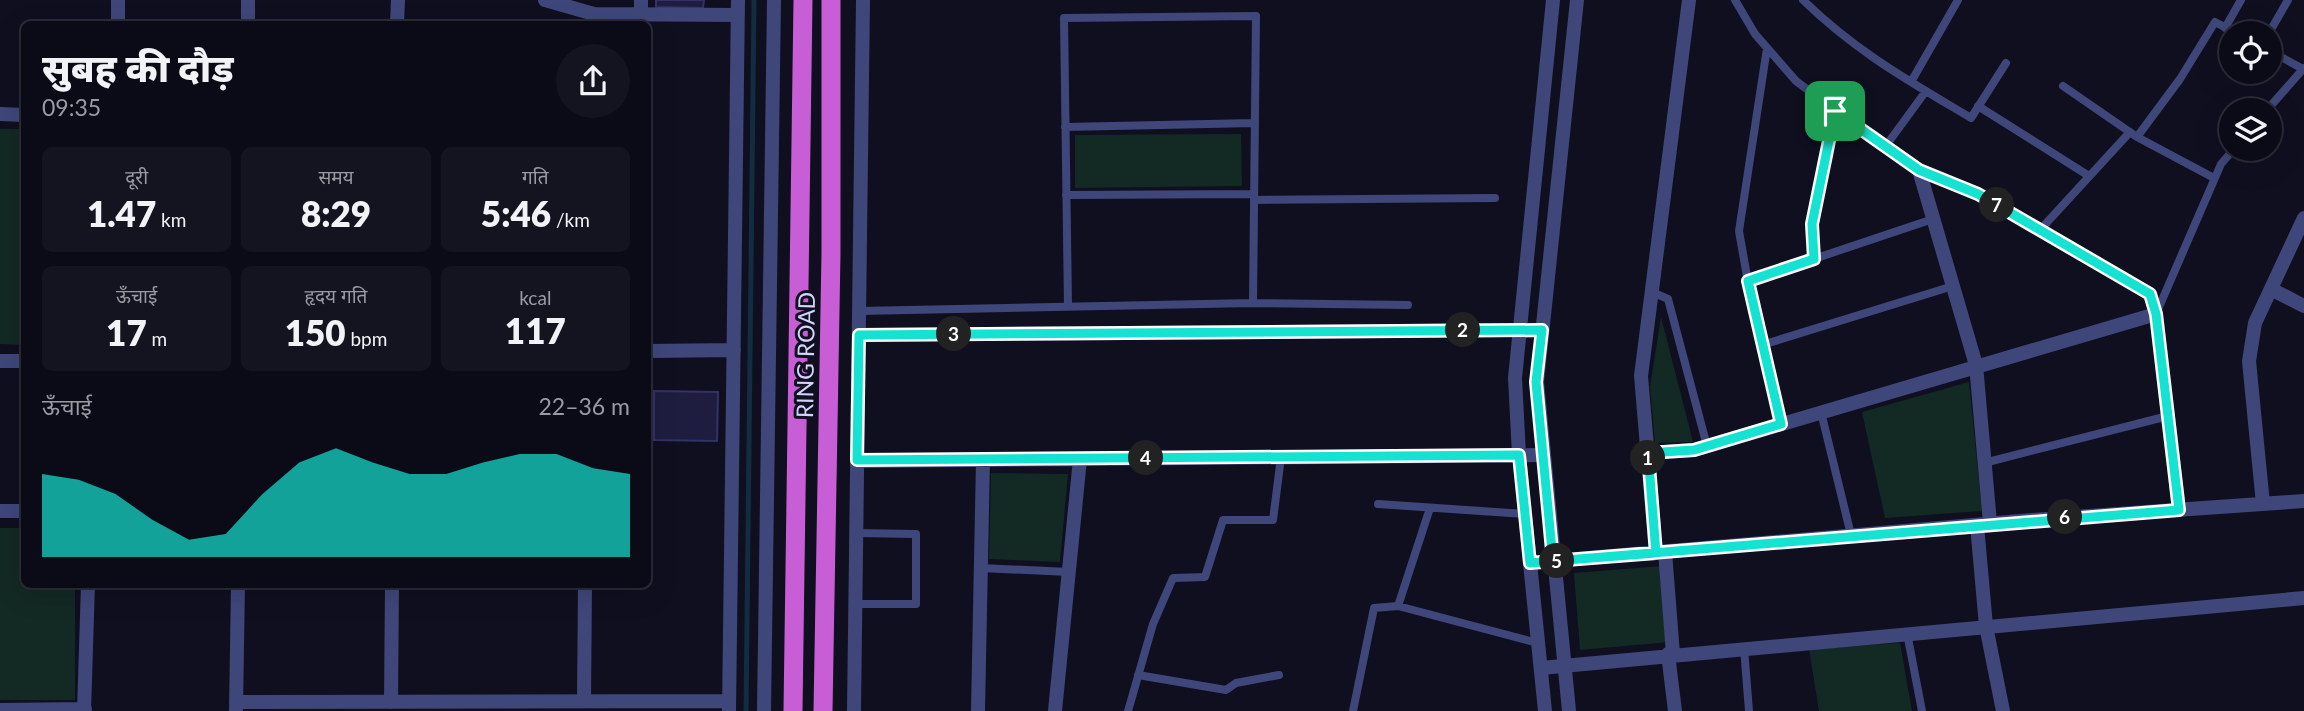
<!DOCTYPE html>
<html lang="hi">
<meta charset="utf-8">
<style>
body{margin:0;font-family:Lato,"Noto Sans Devanagari",sans-serif;background:#141421;color:#f1f3f6;height:100vh;display:flex;flex-direction:column;font-size:26px;white-space:nowrap}
*{box-sizing:border-box;margin:0}
p{font-size:23px;color:#9a9ba2}
.icon{flex:none;width:38px;height:38px;fill:none;stroke:currentColor;stroke-width:2;stroke-linecap:round;stroke-linejoin:round}
.map{position:relative;flex:1;overflow:hidden}
.panel{position:absolute;left:21px;top:21px;width:630px;height:567px;display:flex;flex-direction:column;background:#0b0b18;border-radius:10px;box-shadow:0 7px 28px #0002,0 0 0 2px #2b2b37}
.panel>*{flex:none}
.fabs{position:absolute;left:2219px;top:21px;display:grid;gap:14px}
.fabs a{display:grid;place-items:center;width:63px;height:63px;border-radius:50%;background:#0b0b18;box-shadow:0 7px 28px #0002,0 0 0 2px #2b2b37;font-size:35px}
.pin{position:absolute;display:grid;place-items:center;width:60px;height:60px;color:#fff;margin:-30px;border-radius:14px;box-shadow:0 4px 10px #0006}
.km{position:absolute;width:35px;height:35px;margin:-18px;border-radius:50%;background:#222;color:#fff;font-size:19px;line-height:35px;text-align:center}
.round{display:grid;place-items:center;flex:none;width:74px;height:74px;border-radius:37px;background:#141421}
.headline{display:flex;align-items:center;justify-content:space-between;height:119px;padding:0 21px}
h1{font-size:38px;font-weight:800;line-height:52px}
.metrics{display:grid;grid-template-columns:repeat(3,1fr);gap:10px;height:119px;padding:7px 21px}
.metrics div{display:grid;align-content:center;border-radius:10px;background:#141421;text-align:center}
.metrics b{font-size:35px;font-weight:800}
.metrics small{font-size:19px;font-weight:400}
.metrics p{font-size:19px}
.chart{height:196px;padding:14px 21px}
.chart p{display:flex;justify-content:space-between}
.chart svg{width:100%;height:126px;margin-top:7px;fill:#16e2d1;opacity:.7}
.map>svg:first-child{display:block}
</style>
<div class="map">
<svg width="2304" height="711" viewBox="0 0 2304 711">
<rect width="100%" height="100%" fill="#0f0f20"/>
<path fill="#132924" d="M0 129H24V345L0 344Z
M1241 134 1242 186 1075 188V135Z
M1661 317 1693 442 1655 443 1650 387Z
M1969 382 1982 511 1885 518 1862 412Z
M991 473 1068 474 1060 562 989 559Z
M0 528H24V584L75 585V700H0Z
M1662 566 1669 642 1580 650 1574 573Z
M1900 643 1912 711H1819L1809 649Z"/>
<g fill="none" stroke-linecap="round" stroke-linejoin="round">
<path stroke="#122d41" stroke-width="5" d="M746 711 754 0"/>
</g>
<path fill="#1e1d3f" stroke="#323168" stroke-width="2" d="M656 0H704L703 8 656 7Z
M654 391 718 392 717 441 654 440Z"/>
<g fill="none" stroke-linecap="round" stroke-linejoin="round">
<path stroke="#3f477a" stroke-width="8" d="M1735 0 1755 34 1796 81 1868 135 1919 170 1978 194 2150 294 2156 314
M1803 0C1855 51 1909 81 1971 118L2006 63
M2225 28 2241 0
M2269 33 2288 0
M1767 48 1739 231 1749 288 1781 424
M2270 51 2303 69
M1911 82 1958 0
M2063 86 2137 137 2214 178
M1978 106 2089 176
M2267 110 2304 68
M1065 127 1255 123
M2137 137 2180 79 2215 22 2236 33
M1885 147 1926 91
M1066 195 1254 194
M1254 200 1495 198
M2040 230 2130 132
M1814 259 1812 224 1835 111
M1748 281 1933 219
M1652 292 1668 299 1707 446
M1068 306 1064 18 1256 16 1253 303
M859 311 1253 303 1408 305
M2156 314 2221 164 2234 149
M1762 345 1953 286
M1821 412 1851 535
M1984 463 2168 416
M1378 504 1525 514
M981 568 1069 572
M855 604H916V534L856 533
M1398 606 1430 508
M1907 633 1922 711
M1744 648 1749 711
M1138 675 1226 690 1236 683 1279 675
M1128 711 1153 624 1173 578 1205 577 1223 520H1273L1281 457
M1353 711 1374 608 1398 606 1538 643"/>
<path stroke="#3f477a" stroke-width="14" d="M545 0 594 14 738 15
M641 15V0
M118 24V0
M248 24V0
M397 24 398 0
M0 114 24 115
M1919 170 1976 365 1990 523
M2271 289 2304 306
M859 335 1542 330
M648 351 734 350
M0 361H24
M1648 453 1694 450 2156 314 2179 510
M857 461 1542 455
M2263 504 2249 361 2255 323 2304 218
M0 511H24
M1977 525 1986 626 2003 711
M1665 552 1673 654
M1656 553 1641 376 1689 0
M1530 563 2032 520 2304 501
M1668 654 1675 711
M1541 668 2304 598
M584 701 585 584
M236 702 729 701
M391 702 392 584
M0 710 85 709
M236 710 238 584
M84 711 88 584
M729 711 738 0
M978 711 983 460
M1055 711 1080 459"/>
<path stroke="#3f477a" stroke-width="14" d="M764 711 774 0
M854 711 863 0
M1545 711 1519 455 1515 378 1553 0
M1569 711 1537 382 1577 0"/>
<path stroke="#c85ed6" stroke-width="19" d="M793 711 803 0
M823 711 831 253V0"/>
</g>
<g fill="none" stroke-linecap="round" stroke-linejoin="round">
<g stroke="#fff" stroke-width="14">
<path id="route" d="M1835 111 1812 224 1814 259 1748 281 1781 424 1694 450 1648 453 1656 553 1553 561 1536 382 1542 330 859 335 857 460 1519 455 1530 563 2179 510 2156 314 2150 294 1978 194 1919 170 1835 111"/>
</g>
<use href="#route" stroke="#16e2d1" stroke-width="9"/>
</g>
<g text-anchor="middle" dominant-baseline="central" stroke-width="6" stroke-linejoin="round" paint-order="stroke">
<g font-size="23" fill="#d2d5fb" stroke="#0f0f20">
<text transform="translate(805 355) rotate(-89)">RING ROAD</text>
</g>
</g>
</svg>
<div class="fabs">
<a><svg class="icon" aria-label="locate" viewBox="0 0 24 24"><circle cx="12" cy="12" r="6"/><path d="M12 2v4M12 18v4M2 12h4M18 12h4"/></svg></a>
<a><svg class="icon" aria-label="layers" viewBox="0 0 24 24"><path d="M12 4l9 5-9 5-9-5zM3 14l9 5 9-5"/></svg></a>
</div>
<div class="pin" style="left:1835px;top:111px;background:#1e9e55"><svg class="icon" aria-label="arrive" viewBox="0 0 24 24"><path d="M6 21V4h12l-3 4 3 4H6"/></svg></div>
<b class="km" style="left:1648px;top:458px">1</b>
<b class="km" style="left:1463px;top:330px">2</b>
<b class="km" style="left:954px;top:334px">3</b>
<b class="km" style="left:1146px;top:458px">4</b>
<b class="km" style="left:1557px;top:561px">5</b>
<b class="km" style="left:2065px;top:517px">6</b>
<b class="km" style="left:1997px;top:205px">7</b>
<section class="panel">
<div class="headline"><div><h1>सुबह की दौड़</h1><p>09:35</p></div><a class="round"><svg class="icon" aria-label="share" viewBox="0 0 24 24"><path d="M12 15V3M7 8l5-5 5 5M5 13v7h14v-7"/></svg></a></div>
<div class="metrics">
<div><p>दूरी</p><b>1.47<small> km</small></b></div>
<div><p>समय</p><b>8:29</b></div>
<div><p>गति</p><b>5:46<small> /km</small></b></div>
</div>
<div class="metrics">
<div><p>ऊँचाई</p><b>17<small> m</small></b></div>
<div><p>हृदय गति</p><b>150<small> bpm</small></b></div>
<div><p>kcal</p><b>117</b></div>
</div>
<div class="chart"><p><span>ऊँचाई</span>22–36 m</p>
<svg viewBox="0 0 160 44" preserveAspectRatio="none"><path d="M0 44V15L10 17L20 22L30 31L40 38L50 36L60 22L70 11L80 6L90 11L100 15L110 15L120 11L130 8L140 8L150 13L160 15V44z"/></svg>
</div>
</section>
</div>
